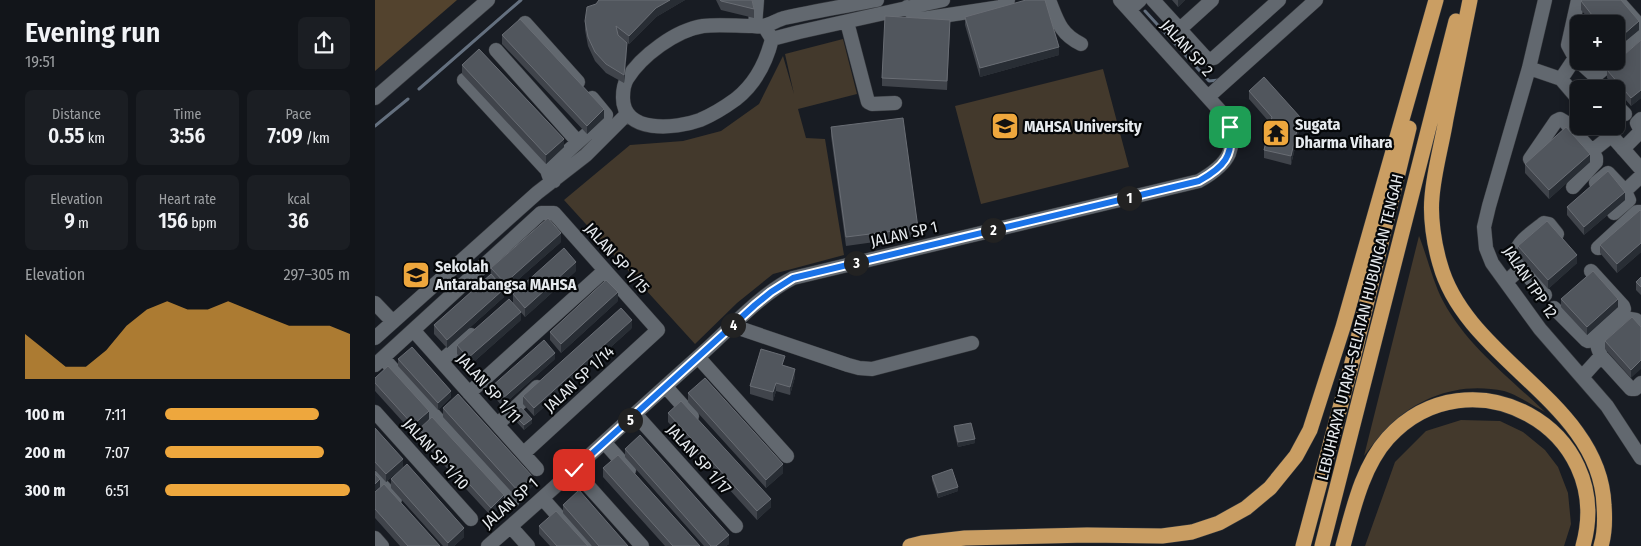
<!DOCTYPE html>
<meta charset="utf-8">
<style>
body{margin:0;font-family:"Fira Sans Condensed",sans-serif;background:#1b1e23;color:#f1f3f6;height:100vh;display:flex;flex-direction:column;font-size:19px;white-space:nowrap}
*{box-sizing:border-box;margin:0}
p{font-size:16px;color:#9c9fa2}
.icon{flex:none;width:28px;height:28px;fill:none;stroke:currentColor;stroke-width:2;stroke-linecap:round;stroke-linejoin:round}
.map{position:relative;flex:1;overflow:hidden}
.details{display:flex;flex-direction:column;background:#12151a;width:375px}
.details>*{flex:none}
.buttons{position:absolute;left:1195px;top:15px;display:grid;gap:10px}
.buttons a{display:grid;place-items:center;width:55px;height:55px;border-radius:8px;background:#12151a;box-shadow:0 2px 12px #0003,0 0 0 1px #313439;font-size:25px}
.pin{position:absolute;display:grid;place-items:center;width:42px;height:42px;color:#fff;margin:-21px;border-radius:10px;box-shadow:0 2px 8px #0006}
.km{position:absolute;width:25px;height:25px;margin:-12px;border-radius:50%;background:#222;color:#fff;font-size:14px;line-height:25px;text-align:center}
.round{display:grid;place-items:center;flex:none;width:52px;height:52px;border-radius:8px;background:#1b1e23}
.overview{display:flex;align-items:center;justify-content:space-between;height:85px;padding:0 25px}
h1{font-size:28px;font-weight:600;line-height:38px}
.stats{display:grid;grid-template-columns:repeat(3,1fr);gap:8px;height:85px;padding:5px 25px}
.stats div{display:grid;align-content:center;border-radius:8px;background:#1b1e23;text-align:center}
.stats b{font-size:21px;font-weight:600}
.stats small{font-size:14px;font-weight:400}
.stats p{font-size:14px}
.chart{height:140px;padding:10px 25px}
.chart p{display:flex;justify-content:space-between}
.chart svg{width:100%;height:90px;margin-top:5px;fill:#eea73d;opacity:.7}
ul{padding:0 25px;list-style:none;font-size:16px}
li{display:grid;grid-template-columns:80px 60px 1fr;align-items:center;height:38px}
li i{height:12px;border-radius:6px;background:#eea73d}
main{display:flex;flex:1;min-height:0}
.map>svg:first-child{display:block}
</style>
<main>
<section class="details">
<div class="overview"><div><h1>Evening run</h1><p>19:51</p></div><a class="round"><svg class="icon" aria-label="share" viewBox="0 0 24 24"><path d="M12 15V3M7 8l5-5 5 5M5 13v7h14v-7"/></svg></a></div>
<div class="stats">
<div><p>Distance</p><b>0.55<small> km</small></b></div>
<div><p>Time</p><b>3:56</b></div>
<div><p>Pace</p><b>7:09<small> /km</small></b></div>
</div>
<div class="stats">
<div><p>Elevation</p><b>9<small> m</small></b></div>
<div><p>Heart rate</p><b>156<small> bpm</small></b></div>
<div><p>kcal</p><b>36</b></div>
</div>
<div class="chart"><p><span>Elevation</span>297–305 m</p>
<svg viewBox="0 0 160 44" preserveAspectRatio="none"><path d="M0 44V22L10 30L20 38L30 38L40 30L50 18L60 10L70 6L80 10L90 10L100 6L110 10L120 14L130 18L140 18L150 18L160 22V44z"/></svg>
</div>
<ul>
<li><b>100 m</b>7:11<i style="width:83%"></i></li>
<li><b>200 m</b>7:07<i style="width:86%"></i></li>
<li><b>300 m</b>6:51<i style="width:100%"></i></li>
</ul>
</section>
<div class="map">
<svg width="1266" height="546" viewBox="0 0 1266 546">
<rect width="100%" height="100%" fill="#181c23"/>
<path fill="#43392c" d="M468 39 482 94 423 109 431 138 450 139 469 255 398 274 362 303 320 344 189 200 255 145 308 141 346 131 384 104 408 56 419 94 410 54Z
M728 69 754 167 606 204 580 106Z
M1044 236C1052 256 1058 282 1068 301 1092 346 1134 377 1170 412 1158 406 1141 394 1129 391 1087 382 1047 395 1016 424 1006 433 997 446 989 456Z
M1086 420 1125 421 1148 432 1170 450 1183 467 1193 493 1196 524 1189 546H990L1020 462 1051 431Z"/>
<path fill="#53432e" d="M0 0H82L0 71Z"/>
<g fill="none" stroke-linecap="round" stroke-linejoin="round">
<path stroke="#64707f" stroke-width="3" d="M770 11 834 81 844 80
M44 89 146 0
M0 126 33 99"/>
<g stroke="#36393e" stroke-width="15">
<path id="minor" d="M674 0C682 20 685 34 706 44
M778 0 830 57 834 59 839 58 904 0
M1170 0 1154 68 1114 206 1109 227 1111 248 1117 263 1165 329 1232 406 1266 458
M1242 0 1266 27
M532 7 538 14 547 19 626 7 633 0
M754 10 765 0
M472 22 493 102 497 104 520 103
M150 23 203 82
M380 26 382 0
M389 26 397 39C391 63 380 84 361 99 350 107 337 115 325 120 301 129 247 134 248 97 248 91 249 84 252 79 266 56 301 30 328 26 344 24 361 26 377 26 380 26 385 27 388 26 395 25 402 20 409 18 440 11 471 6 502 0
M805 29 837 0
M397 39 424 32 568 0
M121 50 203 142 230 118 231 115 217 98
M1200 58 1220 76 1238 61
M1241 59 1266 36
M1154 68 1186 79 1204 100
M1186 79 1200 58 1193 45 1203 0
M89 80 172 170 174 176 179 181
M833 97 941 0
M0 98 113 0
M1241 105 1250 114
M1266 119 1262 123 1266 131
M1228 126 1266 169
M1248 149 1266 131
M1155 159 1181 121 1185 119 1190 122 1217 151
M172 170 203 142
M1221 183 1233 173 1250 191 1266 176
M1198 187 1221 162V158L1217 151 1236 136
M1239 213 1254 200 1250 191
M1223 248 1262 212H1266
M1146 268 1170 295
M1131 282 1146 268C1144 263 1141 258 1141 253 1142 241 1161 230 1169 223L1174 224 1182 234
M0 303 18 322
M1179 308 1211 340 1213 341 1248 312 1249 309 1248 306 1216 271
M358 326 473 365 484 368 497 369 597 343
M1266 326 1261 320 1255 319 1223 348 1226 356 1256 389H1260L1266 383
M39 331 162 469
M0 338 162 193 211 155 252 114
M323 357 412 456
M8 358 137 502
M66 361 96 335
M0 365 166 213H179L283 330 149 453
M1207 377 1226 356
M291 387 317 416
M94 393 229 271
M0 412 96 519
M261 415 361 526
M123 424 162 387
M230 443 254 470
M199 470 267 546
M0 478 20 499
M168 499 210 546
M136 527 153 546
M0 538 7 546
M113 546C184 485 252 420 322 358 351 333 384 295 418 278L824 181C854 164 866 147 848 114L745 0"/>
</g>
<g stroke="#36393e" stroke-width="16">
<path id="highway" d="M1095 0C1087 40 1079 79 1071 119 1067 144 1059 171 1057 197 1055 217 1059 244 1065 264 1091 360 1225 402 1229 505 1230 518 1230 533 1226 546
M535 546 547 543 590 538 712 535 787 536 817 532 844 523 871 508 895 488 921 456 935 430 968 327 1061 0
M928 546 978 359 1034 128
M947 546 1081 21
M968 546C978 510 987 467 1013 438 1094 349 1241 428 1208 546"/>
</g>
<use href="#minor" stroke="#62686f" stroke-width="14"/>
<use href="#highway" stroke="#ca9e63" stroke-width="15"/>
</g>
<path fill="#40444b" d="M224 0H310L281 17 254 44 249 40 252 52 249 83 231 73 220 61 213 46 210 30V21L221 4Z
M341 0H377L379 9V18L346 10Z
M797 0H810L803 7Z
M1206 1 1264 30 1241 49V24L1213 18 1206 10Z
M590 17 684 55 605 77 590 25Z
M1204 26V45L1199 39V31Z
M575 29 572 90 507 86V78Z
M127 35 229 118 212 134 127 44Z
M1266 40V98L1256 106 1232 78V70Z
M1218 61H1227L1222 66Z
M87 65 189 147 171 164 87 74Z
M874 91 925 126 916 165 889 158V150L895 123 874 99Z
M456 127 543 228V236L471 246 456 136Z
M1215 162 1174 199 1150 173V164Z
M1250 200 1209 235 1192 215V207Z
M1266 211V252L1242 273 1225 253V245Z
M186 242 130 291 129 290V297L72 348 59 334V325L116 275V268Z
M1143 246 1202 263 1173 289 1143 255Z
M201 271 150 317 138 303V294Z
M1266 277V295L1261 290V282Z
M1186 299 1243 307 1212 335 1186 307Z
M243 301 186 353 175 340V332Z
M1257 317 1256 378 1230 349V341Z
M146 320 93 367 82 354V345Z
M257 328 159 416 148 404V396Z
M23 359 76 397 63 410 23 366Z
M180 359 127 406 116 393V387Z
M410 366 420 377 415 395 401 391 398 401 375 394V386Z
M0 378 54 419 38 433 0 391Z
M313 393 408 473 391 488 313 402Z
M68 408 158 486 143 499 68 417Z
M293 413 396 507 382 520 293 422Z
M138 414 157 423 149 430 138 418Z
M579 426 600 443 583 447 579 431Z
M0 428 28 467 11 482 0 470Z
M44 429 129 504 116 516 44 438Z
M250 449 354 544 351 546H329L250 457Z
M228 468 325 546H290L228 477Z
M0 474 5 488 65 546H25L0 518Z
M557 476 583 491 563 498 557 480Z
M16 479 89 537 79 546H68L16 488Z
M188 505 253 546H217L188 513Z
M164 526 213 546H175L164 534Z"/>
<path fill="#282d34" d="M295 0H310L281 17 254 44V36L281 8Z
M803 0H810L803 7Z
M1264 21V30L1241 49V41Z
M252 43V52L249 83V75Z
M684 47V55L605 77V68Z
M1222 61H1227L1222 66Z
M1266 90V98L1256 106V98Z
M229 109V118L212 134V126Z
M925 117V126L916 165V156Z
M189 139V147L171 164V155Z
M1215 154V162L1174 199V190Z
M1250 192V200L1209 235V227Z
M186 233V242L130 291V283Z
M1266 243V252L1242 273V264Z
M1202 255V263L1173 289V280Z
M201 262V271L150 317V308Z
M129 289V297L72 348V340Z
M243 292V301L186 353V344Z
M1243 299V307L1212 335V327Z
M146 312V320L93 367V358Z
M257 320V328L159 416V408Z
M180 353V359L127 406V399Z
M1266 360V369L1256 378V370Z
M420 369V377L415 395V387Z
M401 383V391L398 401V392Z
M76 391V397L63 410V403Z
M54 411V419L38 433V425Z
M157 419V423L149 430V425Z
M600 439V443L583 447V442Z
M28 459V467L11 482V474Z
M408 464V473L391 488V480Z
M158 477V486L143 499V491Z
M5 479V488L0 492V484Z
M583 487V491L563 498V493Z
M129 495V504L116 516V508Z
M396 499V507L382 520V511Z
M89 528V537L79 546H73V543Z
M354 535V544L351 546H341Z"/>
<path fill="#51565d" stroke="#696d74" d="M224 0H295L281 8 254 36 241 26 243 35 252 43 249 75 231 64 220 52 213 37 210 21 212 7 221 4Z
M345 0H377L379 9 346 1Z
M651 0H670L684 47 605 68 590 17Z
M1207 0H1246L1264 21 1241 41V24H1207L1217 15 1206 1Z
M510 16 575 20 572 81 507 78Z
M145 19 229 109 212 126 127 35Z
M1204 26V36L1199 31Z
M1266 40V90L1256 98 1232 70Z
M104 49 189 139 171 155 87 65Z
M889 77 925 117 916 156 889 150 897 117 874 91Z
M528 118 543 228 471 237 456 127Z
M1191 127 1215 154 1174 190 1150 164Z
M1233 171 1250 192 1209 227 1192 207Z
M1265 210 1266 211V243L1242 264 1225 245Z
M173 218 186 233 130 283 116 268Z
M1172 221 1202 255 1173 280 1143 246Z
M189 248 201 262 150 308 138 294Z
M1218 271 1243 299 1212 327 1186 299Z
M116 274 129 289 72 340 59 325Z
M1266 277V287L1261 282Z
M231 280 243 292 186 344 175 332Z
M134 299 146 312 93 358 82 345Z
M246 308 257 320 159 408 148 396Z
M1257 317 1266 327V360L1256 370 1230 341Z
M169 340 180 353 127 399 116 387Z
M37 347 76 391 63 403 23 359Z
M386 349 410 356 407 365 420 369 415 387 401 383 398 392 375 386Z
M13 366 54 411 38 425 0 383V378Z
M330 378 408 464 391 480 313 393Z
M83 394 158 477 143 491 68 408Z
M306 401 396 499 382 511 293 413Z
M146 407 157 419 149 425 138 414Z
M57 417 129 495 116 508 44 429Z
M596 423 600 439 583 442 579 426Z
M0 428 28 459 11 474 0 462Z
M265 435 354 535 341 546H336L250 449Z
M243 455 325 546H298L228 468Z
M32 464 89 528 73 543 16 479Z
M577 469 583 487 563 493 557 476Z
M0 474 5 479 0 484Z
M9 484 65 546H33L0 509V492Z
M204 490 253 546H224L188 505Z
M181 511 213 546H182L164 526Z"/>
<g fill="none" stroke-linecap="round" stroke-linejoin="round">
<g stroke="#fff" stroke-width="10">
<path id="route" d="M199 470 380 305 396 292 418 278 824 181C849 167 859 156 855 127"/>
</g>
<use href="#route" stroke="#1a73e8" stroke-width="6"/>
</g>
<defs>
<g id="university-square" transform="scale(1.4375)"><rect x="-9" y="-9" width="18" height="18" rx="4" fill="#eea73d" stroke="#050709"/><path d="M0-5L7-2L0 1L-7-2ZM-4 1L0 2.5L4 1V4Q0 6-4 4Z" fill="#111"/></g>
<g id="temple-square" transform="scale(1.4375)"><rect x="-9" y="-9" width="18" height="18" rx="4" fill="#eea73d" stroke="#050709"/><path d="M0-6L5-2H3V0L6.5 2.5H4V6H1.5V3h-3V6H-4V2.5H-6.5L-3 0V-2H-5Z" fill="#111"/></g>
<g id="school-square" transform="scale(1.4375)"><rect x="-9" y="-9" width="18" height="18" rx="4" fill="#eea73d" stroke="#050709"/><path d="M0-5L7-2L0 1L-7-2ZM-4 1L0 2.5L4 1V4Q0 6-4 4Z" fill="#111"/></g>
</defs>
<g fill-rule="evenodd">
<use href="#university-square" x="630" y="126"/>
<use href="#temple-square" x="901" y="133"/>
<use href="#school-square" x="41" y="275"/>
</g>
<g text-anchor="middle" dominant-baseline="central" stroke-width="4.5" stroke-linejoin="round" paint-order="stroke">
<g font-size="16" fill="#e6eaee" stroke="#050709">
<text transform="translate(812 48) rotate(48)">JALAN SP 2</text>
<text transform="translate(529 234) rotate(-13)">JALAN SP 1</text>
<text transform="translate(242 258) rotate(48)">JALAN SP 1/15</text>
<text transform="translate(1155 282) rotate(56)">JALAN TPP 12</text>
<text transform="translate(985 327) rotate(-76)">LEBUHRAYA UTARA–SELATAN HUBUNGAN TENGAH</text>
<text transform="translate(204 379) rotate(-43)">JALAN SP 1/14</text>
<text transform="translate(114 388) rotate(48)">JALAN SP 1/11</text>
<text transform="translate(61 454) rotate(48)">JALAN SP 1/10</text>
<text transform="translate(324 459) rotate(48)">JALAN SP 1/17</text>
<text transform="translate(135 503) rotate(-41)">JALAN SP 1</text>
</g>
<g font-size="16" font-weight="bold" fill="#e6eaee" stroke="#050709" text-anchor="start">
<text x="920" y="124">Sugata<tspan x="920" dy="18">Dharma Vihara</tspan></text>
<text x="649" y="126">MAHSA University</text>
<text x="60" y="266">Sekolah<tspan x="60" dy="18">Antarabangsa MAHSA</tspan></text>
</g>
</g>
</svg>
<div class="buttons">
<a>+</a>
<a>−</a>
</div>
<div class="pin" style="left:855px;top:127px;background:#1e9e55"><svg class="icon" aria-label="arrive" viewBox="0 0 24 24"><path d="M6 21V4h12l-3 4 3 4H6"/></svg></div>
<div class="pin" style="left:199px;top:470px;background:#d93025"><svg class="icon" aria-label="check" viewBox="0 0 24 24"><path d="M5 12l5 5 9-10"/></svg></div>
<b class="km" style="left:754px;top:198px">1</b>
<b class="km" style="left:618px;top:230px">2</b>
<b class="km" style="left:481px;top:263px">3</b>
<b class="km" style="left:358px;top:325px">4</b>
<b class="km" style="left:255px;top:420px">5</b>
</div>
</main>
